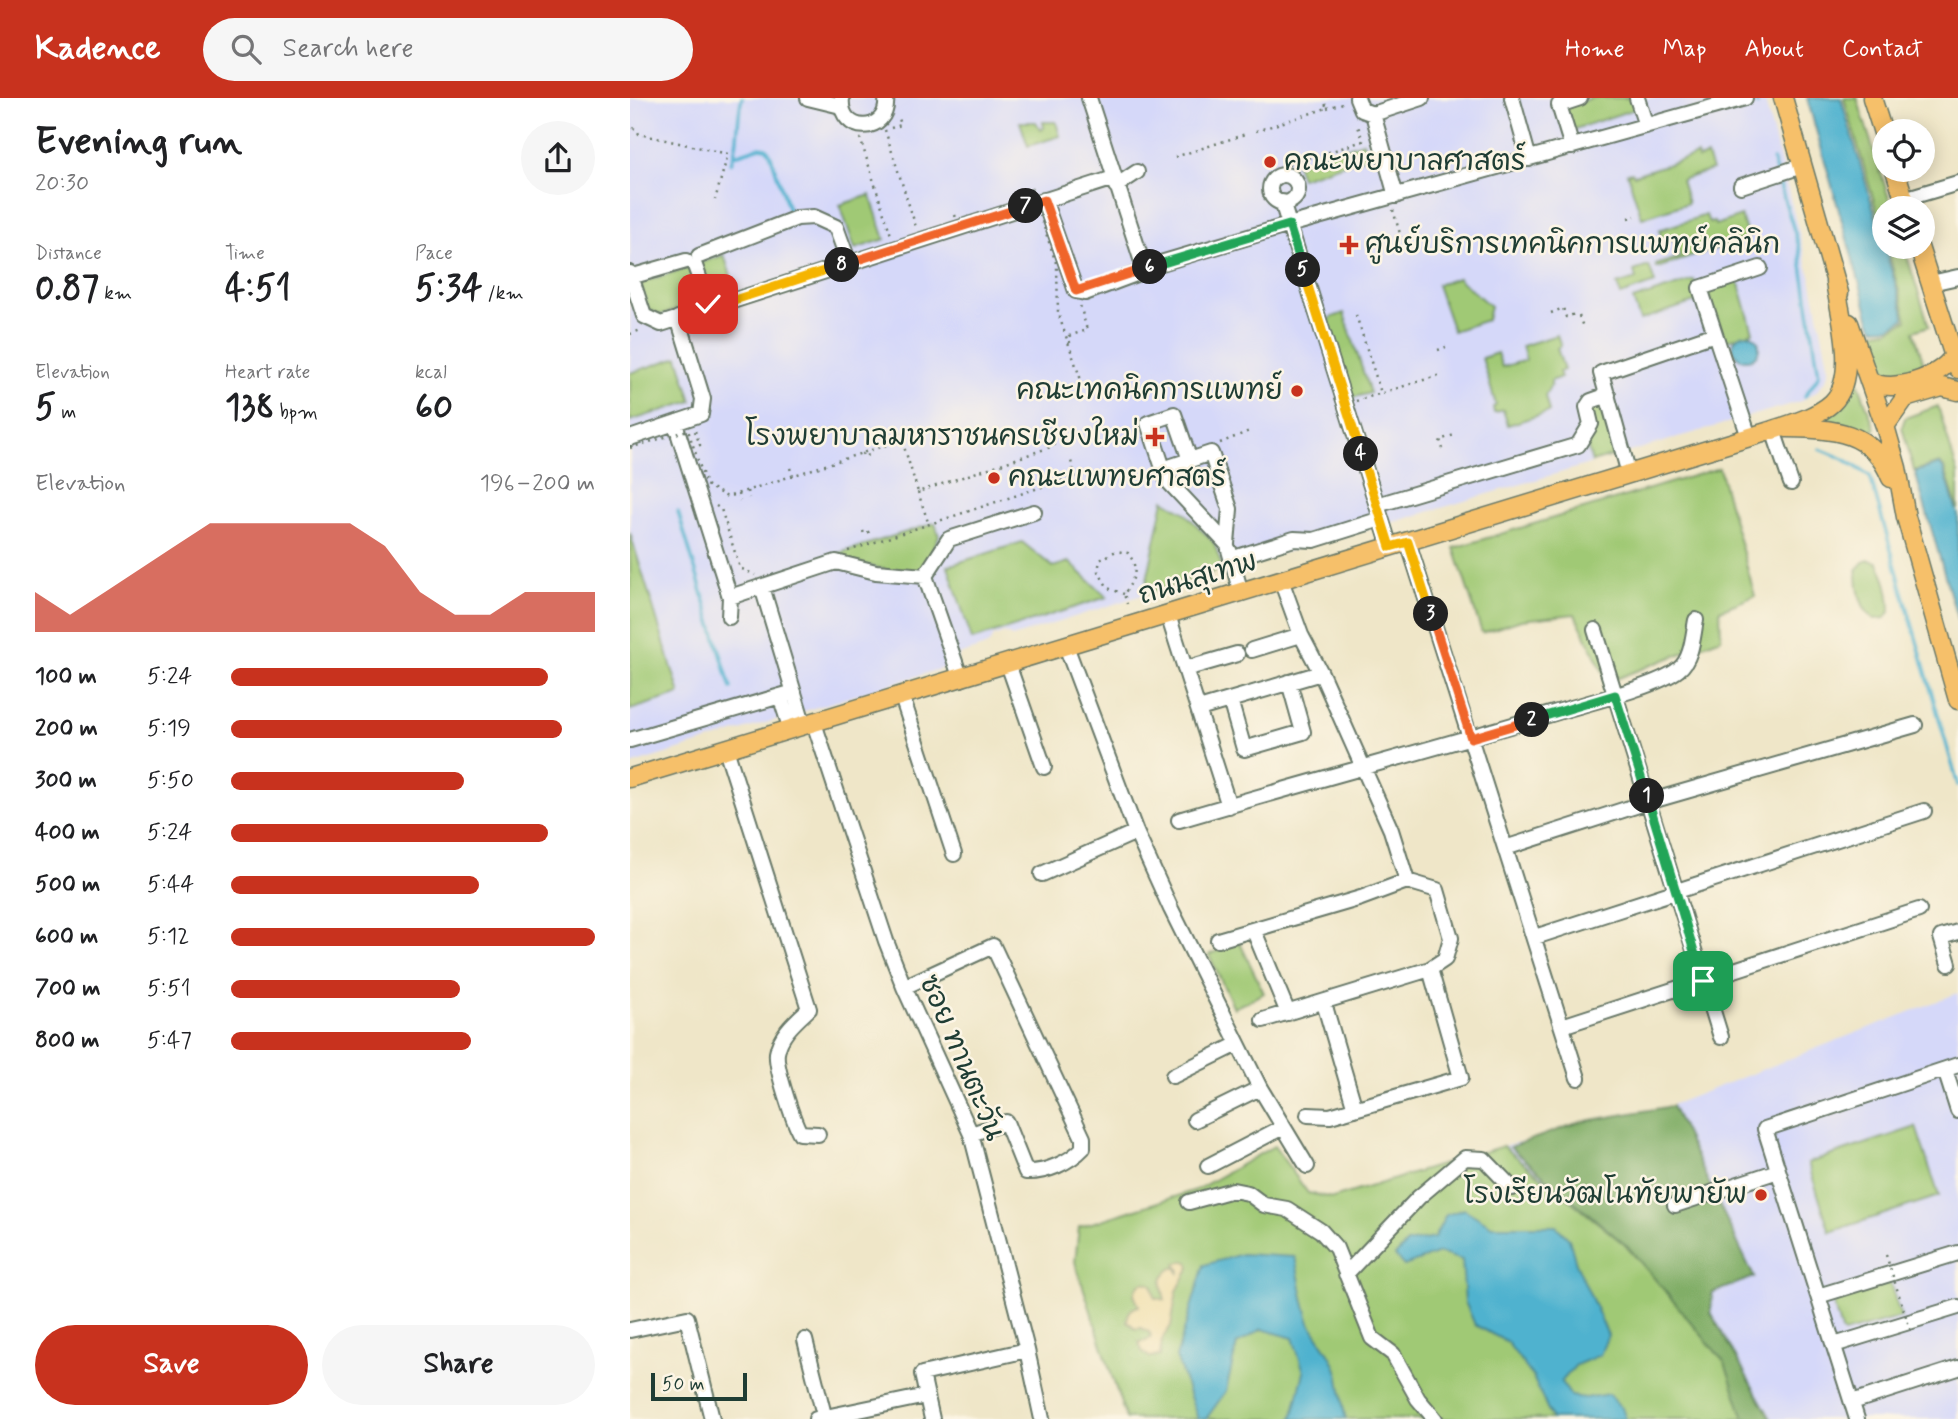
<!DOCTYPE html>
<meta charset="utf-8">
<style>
body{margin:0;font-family:Mynerve,"Playpen Sans Thai",sans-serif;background:#f6f6f6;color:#202124;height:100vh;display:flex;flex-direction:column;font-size:26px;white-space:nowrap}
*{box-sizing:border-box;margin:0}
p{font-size:23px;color:#757577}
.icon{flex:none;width:38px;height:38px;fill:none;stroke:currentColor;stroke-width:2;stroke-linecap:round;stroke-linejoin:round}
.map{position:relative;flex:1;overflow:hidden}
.sheet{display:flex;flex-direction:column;background:#fff;width:630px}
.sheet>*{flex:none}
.tools{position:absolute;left:1242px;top:21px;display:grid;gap:14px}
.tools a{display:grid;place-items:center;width:63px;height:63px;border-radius:50%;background:#fff;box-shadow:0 4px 18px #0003;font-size:35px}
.scale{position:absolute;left:21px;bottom:18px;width:96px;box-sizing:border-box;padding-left:7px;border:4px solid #1f3d34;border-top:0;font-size:19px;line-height:24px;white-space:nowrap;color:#1f3d34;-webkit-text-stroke:5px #fcf5e5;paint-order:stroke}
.pin{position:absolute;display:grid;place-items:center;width:60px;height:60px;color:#fff;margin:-30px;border-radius:14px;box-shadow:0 4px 10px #0006}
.km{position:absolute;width:35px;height:35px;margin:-18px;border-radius:50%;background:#222;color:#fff;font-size:19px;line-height:35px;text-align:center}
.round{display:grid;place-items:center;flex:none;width:74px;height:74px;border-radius:37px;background:#f6f6f6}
.summary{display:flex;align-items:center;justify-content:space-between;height:119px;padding:0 35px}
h1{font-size:38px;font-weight:700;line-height:52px}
.figures{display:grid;grid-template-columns:repeat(3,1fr);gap:10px;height:119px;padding:7px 35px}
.figures div{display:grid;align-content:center}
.figures b{font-size:35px;font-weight:700}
.figures small{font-size:19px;font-weight:400}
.figures p{font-size:19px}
.chart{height:196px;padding:14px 35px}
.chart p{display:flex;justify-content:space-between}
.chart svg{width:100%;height:126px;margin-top:7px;fill:#c8321e;opacity:.7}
.cta{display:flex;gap:14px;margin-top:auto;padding:14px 35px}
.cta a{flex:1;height:80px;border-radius:42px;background:#c8321e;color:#fff;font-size:28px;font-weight:700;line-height:80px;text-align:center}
.cta a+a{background:#f6f6f6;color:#202124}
ul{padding:0 35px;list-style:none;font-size:23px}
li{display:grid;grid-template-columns:112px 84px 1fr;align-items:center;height:52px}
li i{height:18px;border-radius:9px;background:#c8321e}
header{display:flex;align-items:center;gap:42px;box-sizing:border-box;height:98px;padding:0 35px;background:#c8321e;color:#fff}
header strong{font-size:33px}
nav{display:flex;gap:38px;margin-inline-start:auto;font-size:24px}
.search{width:490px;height:63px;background:#f6f6f6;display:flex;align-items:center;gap:18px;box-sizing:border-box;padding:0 24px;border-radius:38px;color:#757577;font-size:26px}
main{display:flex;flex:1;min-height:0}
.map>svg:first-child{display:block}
</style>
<header>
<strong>Kadence</strong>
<div class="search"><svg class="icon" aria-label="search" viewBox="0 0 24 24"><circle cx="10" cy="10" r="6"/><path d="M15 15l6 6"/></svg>Search here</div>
<nav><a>Home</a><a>Map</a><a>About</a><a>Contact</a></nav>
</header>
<main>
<section class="sheet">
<div class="summary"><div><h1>Evening run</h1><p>20:30</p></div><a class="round"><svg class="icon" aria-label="share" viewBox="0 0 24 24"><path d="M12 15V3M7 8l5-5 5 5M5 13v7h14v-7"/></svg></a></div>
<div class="figures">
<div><p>Distance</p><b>0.87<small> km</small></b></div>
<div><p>Time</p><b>4:51</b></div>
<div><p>Pace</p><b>5:34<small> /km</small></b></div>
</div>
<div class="figures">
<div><p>Elevation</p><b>5<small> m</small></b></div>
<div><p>Heart rate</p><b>138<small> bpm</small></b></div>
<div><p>kcal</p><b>60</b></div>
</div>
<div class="chart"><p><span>Elevation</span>196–200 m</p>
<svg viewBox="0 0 160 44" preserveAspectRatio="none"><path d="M0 44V30L10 38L20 30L30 22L40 14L50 6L60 6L70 6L80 6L90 6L100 14L110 30L120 38L130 38L140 30L150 30L160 30V44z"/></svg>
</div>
<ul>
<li><b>100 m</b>5:24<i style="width:87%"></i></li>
<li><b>200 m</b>5:19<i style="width:91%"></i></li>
<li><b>300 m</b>5:50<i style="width:64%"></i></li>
<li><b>400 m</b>5:24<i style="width:87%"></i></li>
<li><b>500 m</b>5:44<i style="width:68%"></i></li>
<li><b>600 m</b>5:12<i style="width:100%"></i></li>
<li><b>700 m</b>5:51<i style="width:63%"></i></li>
<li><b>800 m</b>5:47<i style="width:66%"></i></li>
</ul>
<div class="cta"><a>Save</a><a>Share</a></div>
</section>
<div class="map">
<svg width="1328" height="1321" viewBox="0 0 1328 1321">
<rect width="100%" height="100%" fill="#fcf5e5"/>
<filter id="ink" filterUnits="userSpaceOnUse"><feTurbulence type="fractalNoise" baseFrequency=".0143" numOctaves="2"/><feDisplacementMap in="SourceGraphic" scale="14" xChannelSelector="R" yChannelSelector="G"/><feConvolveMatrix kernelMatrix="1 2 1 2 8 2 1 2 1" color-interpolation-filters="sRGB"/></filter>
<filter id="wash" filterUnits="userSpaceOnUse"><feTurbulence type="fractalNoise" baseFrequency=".00686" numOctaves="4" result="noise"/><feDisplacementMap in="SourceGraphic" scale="28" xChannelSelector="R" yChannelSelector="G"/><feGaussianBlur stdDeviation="1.57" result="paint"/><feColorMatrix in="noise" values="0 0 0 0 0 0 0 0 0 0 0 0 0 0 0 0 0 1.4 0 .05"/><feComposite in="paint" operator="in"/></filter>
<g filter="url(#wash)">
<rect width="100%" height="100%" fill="#efe6c8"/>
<path fill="#d5d8f9" d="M0 0H1134L1182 185 1199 271 1196 281 1186 294 1171 303 747 429 593 471 382 539 374 535 363 539 358 547 329 557 326 566 0 667Z
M1328 895V1321H1122L1101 1266 994 1146 873 1048 1034 1010Z"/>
<path fill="#a0c974" stroke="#608354" stroke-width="2" d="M962 0H1001L1005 11 942 32 934 9Z
M1214 0H1227L1262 110H1255V141Z
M390 24H406L411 32 414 30 413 24H426L430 38 398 48Z
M733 44 738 58 671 80 666 66Z
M1067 57 1068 61 1077 58 1082 72 1051 82 1058 105 1012 120 997 75 1002 74 1004 77Z
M240 97 255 141 225 151 210 107Z
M1076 117 1079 125 1084 124 1085 127 1111 118 1118 140 1027 170 1026 167 1050 159 1044 141 1033 144 1029 132Z
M1257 149H1274L1299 228 1284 233 1294 267C1280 270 1262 278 1250 270L1239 235 1259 232 1277 222Z
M94 157 106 193 82 201 70 165Z
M1019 168 1025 185 991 197 987 187 1006 181 1004 173Z
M59 169 70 204 31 217 19 212 10 185Z
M828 180 860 208 857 222 823 233 807 187Z
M1064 182 1071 202 1010 222 1003 202Z
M1108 182 1123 234 1095 243 1077 193Z
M714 215 740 295 718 301 696 226 700 220Z
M927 237 931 248 927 250 934 272 929 274 931 279 921 283V287L915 298 919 314 878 327 873 312 864 315 863 309 866 307 852 260 867 255 872 269 896 262 892 248Z
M48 259 62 303 0 323V275Z
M1223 270 1245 331 1240 336 1226 329 1188 321C1212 306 1221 299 1223 270Z
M970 305 985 357 962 364 956 345 960 310Z
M1308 308 1328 376V412L1315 371 1310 365 1284 373 1272 329 1275 320Z
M1089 370 1125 498 1090 512 1091 540 978 584 945 516 891 522 852 535 824 450Z
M534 402 554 414 584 445 593 471 514 496Z
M305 425 309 438 292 474 276 477 200 458Z
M0 435 50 596 0 612Z
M392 444 423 469 439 464 477 499 342 542 318 468Z
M1239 462 1247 464C1256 479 1260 497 1260 514L1255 520 1244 521C1230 511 1227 489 1227 472L1233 464Z
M609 843 634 895 604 910 579 857Z
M1286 1029 1309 1098 1200 1134 1178 1065Z
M644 1048 678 1095 703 1100 873 1048 994 1146 1101 1266 1122 1321H496L445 1164 449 1129 566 1092Z
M1260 1185 1271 1219 1214 1235 1211 1233 1203 1204Z"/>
<path fill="#80ad66" stroke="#50754d" stroke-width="2" d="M1042 1008 1124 1179 1082 1195 1081 1215 1141 1321H1114L1095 1265 999 1150 880 1049 950 1024Z"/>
<path fill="#eeda9e" stroke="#868c69" stroke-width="2" d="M553 1163 558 1164 560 1169 547 1193 541 1228 532 1242 530 1258 519 1259 512 1253 509 1244 516 1243 521 1239 520 1235 511 1230 506 1231 497 1223C498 1214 501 1210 509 1208L504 1197C506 1187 512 1181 522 1187L525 1200 535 1202C532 1189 527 1180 542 1170H547L549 1175 550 1173 546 1166Z"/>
<path fill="#50b2cf" stroke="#387882" stroke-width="2" d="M1177 0H1211L1273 212 1274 221 1260 229 1244 230 1240 222Z
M1103 249a13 13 0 1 1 26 0a13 13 0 1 1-26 0Z
M1310 366 1314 372 1328 417V523L1285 374Z
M834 1111 862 1128H926L939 1141 946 1165 978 1237 970 1257 946 1267 931 1284 941 1298 956 1300 978 1296 992 1310 996 1321H922L903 1279 877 1244 845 1227 835 1204 832 1162 809 1155 774 1168 765 1158 777 1145 804 1140 816 1117Z
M612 1156 665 1159C670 1180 673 1211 682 1229 690 1244 702 1255 707 1272 712 1288 711 1305 716 1321H662L674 1274 663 1240 632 1231 607 1246 596 1293 576 1321H568L546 1259 574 1167Z"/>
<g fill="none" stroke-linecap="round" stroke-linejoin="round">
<path stroke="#50b2cf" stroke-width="3.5" d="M1126 2 1127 7
M105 57 130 49 136 50 140 55 161 119
M1143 62 1146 74
M101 65C110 45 106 21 112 0
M1148 81 1169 148 1189 277 1175 298
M1190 351 1214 361 1240 378 1328 687
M48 414 101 590"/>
</g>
</g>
<g filter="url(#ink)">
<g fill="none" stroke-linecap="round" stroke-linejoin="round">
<g stroke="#687868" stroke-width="18">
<path id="minor" d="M178 0 211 8
M212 0C208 37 260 37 256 0
M459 0 514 170 659 127 1115 0
M727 0 732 12 743 16
M882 0 899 61
M1007 0 1016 28
M942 49 929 7 950 0
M640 91a14 14 0 1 1 28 0a14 14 0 1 1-28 0Z
M486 88 507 74
M1111 88 1172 68
M766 98 743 16 792 0
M1274 101 1328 85
M414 102 446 193 455 195 522 170
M652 104 760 449
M69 158 167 120 184 119 206 129 219 165
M65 168 80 210
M0 175 14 218 31 226 484 80
M0 179 56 163
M1301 185 1328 179
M1085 236 1070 190 1130 170
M45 325 100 499 206 464 246 474 295 478
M1143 332 1161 385
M0 340 71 316 73 301 48 220
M533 371 581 355 600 411 597 446 537 382 518 325 544 316 560 362
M999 376 971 275 1085 236 1119 339
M747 407 948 347 961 326 957 309 961 303 978 297
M778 444 948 980
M599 452 611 495
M601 461 664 441 684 442 751 421
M651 482 671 537 691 575
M132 489 174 628
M538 517 599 708
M99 519 100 499
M965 532 1091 939
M436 548 506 734 541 811 630 990 677 1068
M622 552 671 537
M378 566 414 669
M555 571 607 556
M331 581 295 478 319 441 404 414
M150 598 161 632
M272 599 324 756
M600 602 614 651 673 634 659 584
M569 611 691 575 761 732 777 783 807 792 821 840 815 861 800 871 633 922
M184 625 256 843 274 889 341 1036 397 1252 412 1321
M0 642 164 594
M96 651 179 911C166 923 150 936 147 955 145 969 163 1022 170 1035L188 1036
M549 722C674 685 799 652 924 615 953 606 1027 589 1049 571 1062 561 1063 537 1066 522
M875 750 1018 704 1285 627
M412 776 506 734
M624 833 658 915
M905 839 1294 713
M588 842 731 800 777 783
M1319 866 1311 839 1328 834
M274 889 363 848 453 1040V1050C440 1064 416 1075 396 1074L376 1024 341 1036
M694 905 725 1011
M932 928 1289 812
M1315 972 1328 1013
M543 978 608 946
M678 1017 700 1018 831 980 800 871
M565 1022 630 990
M578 1068 653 1029
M559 1104 603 1092 618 1095 634 1107 657 1111 691 1133 706 1150 742 1240 763 1256 788 1301 805 1321
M1045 1107 1148 1073
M716 1176 789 1099 835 1060 854 1061 882 1090
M1188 1198 1328 1155
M0 1232 57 1220 82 1321
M175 1242 195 1321
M1204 1247 1328 1209
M1222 1304 1328 1270
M186 1321 296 1298
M302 1321 292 1276 397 1252
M1227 1321 1135 1031 1328 967"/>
</g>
<g stroke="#687868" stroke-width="21">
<path id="major" d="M1153 0 1209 195
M1242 0 1255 41
M1265 72 1277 110
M1289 149 1328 271
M1219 225 1255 328 1267 370 1276 419 1328 602
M1239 283C1264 296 1308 280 1324 258
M1255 328 1275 300 1312 289 1328 293
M1156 330C1201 331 1242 331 1261 380
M0 680 1143 332C1162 326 1188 318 1202 305 1229 279 1210 216 1205 184"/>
</g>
<path stroke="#687868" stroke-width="2.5" stroke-dasharray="2 5" stroke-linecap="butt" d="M697 10 713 5
M3 30 7 32 9 36 98 56 85 102
M261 30 271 27 268 17
M255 32 286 129
M626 33 697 10 695 5
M230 40 261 137
M545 59 616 36
M648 79 646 71 733 43 727 25
M763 112 771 139
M998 120 1005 118
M921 215 933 210 936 219 945 216
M726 217 751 295
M949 218 953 229
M89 229 88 223 102 219
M0 236 11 232
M440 245 439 238 457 232 450 207
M808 252 816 249
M726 303 810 277
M65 333 70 347 67 348
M269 334 272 342
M590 345 622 332
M813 351 810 342 827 336
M232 355 233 358 243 357
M160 370 163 378
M117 393 119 400
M288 394 299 427
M108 396 110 403
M86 408 91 411 110 470 125 477
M233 433 234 436 241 433
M218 453 445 378 441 363 445 362
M494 496 478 490 468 473 470 462 486 453 498 455C510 471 504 481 494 496L497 506"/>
<use href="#minor" stroke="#fff" stroke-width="14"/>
<use href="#major" stroke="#f6c06b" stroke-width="18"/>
<path stroke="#687868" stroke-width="2.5" stroke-dasharray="2 5" stroke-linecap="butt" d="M401 90 427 168 428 215 452 285
M325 117 327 123 355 114 407 107
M0 350 58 332 76 387 97 399 272 342 288 394 424 348 419 333 429 329
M1256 1157 1282 1237"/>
</g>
</g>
<g fill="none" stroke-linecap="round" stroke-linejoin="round" filter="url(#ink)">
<g stroke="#fff" stroke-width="14">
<path id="split-1" d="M1017 698 1073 883"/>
</g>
<g stroke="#fff" stroke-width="14">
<path id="split-2" d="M902 622 985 597 1017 698"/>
</g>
<g stroke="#fff" stroke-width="14">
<path id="split-3" d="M801 516 841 640 902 622"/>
</g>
<g stroke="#fff" stroke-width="14">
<path id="split-4" d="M731 356 760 449 778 444 801 516"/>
</g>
<g stroke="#fff" stroke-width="14">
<path id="split-5" d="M673 172 731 356"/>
</g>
<g stroke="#fff" stroke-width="14">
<path id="split-6" d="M520 169 659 127 673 172"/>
</g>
<g stroke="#fff" stroke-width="14">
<path id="split-7" d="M396 108 414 102 446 193 520 169"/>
</g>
<g stroke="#fff" stroke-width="14">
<path id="split-8" d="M212 167 396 108"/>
</g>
<g stroke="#fff" stroke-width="14">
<path id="split-9" d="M78 206 80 210 212 167"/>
</g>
<use href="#split-1" stroke="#22a559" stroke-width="9"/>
<use href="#split-2" stroke="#22a559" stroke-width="9"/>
<use href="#split-3" stroke="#f0652b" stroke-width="9"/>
<use href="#split-4" stroke="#f5b400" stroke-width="9"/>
<use href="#split-5" stroke="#f5b400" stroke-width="9"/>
<use href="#split-6" stroke="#22a559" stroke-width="9"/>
<use href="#split-7" stroke="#f0652b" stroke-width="9"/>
<use href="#split-8" stroke="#f0652b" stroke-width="9"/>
<use href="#split-9" stroke="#f5b400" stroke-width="9"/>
</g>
<g fill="#c8321e" stroke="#fcf5e5" stroke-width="2.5">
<circle cx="640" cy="64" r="7"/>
<path d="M715.5 136.5h7v7h7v7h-7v7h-7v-7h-7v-7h7z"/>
<circle cx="667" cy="293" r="7"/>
<path d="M521.5 328.5h7v7h7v7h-7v7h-7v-7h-7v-7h7z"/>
<circle cx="364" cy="380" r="7"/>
<circle cx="1131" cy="1097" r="7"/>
</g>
<g text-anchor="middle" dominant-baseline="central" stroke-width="5" stroke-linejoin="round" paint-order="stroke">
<g font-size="28" fill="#1f3d34" stroke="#fcf5e5" text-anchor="start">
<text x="654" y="64">คณะพยาบาลศาสตร์</text>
<text x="735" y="147">ศูนย์บริการเทคนิคการแพทย์คลินิก</text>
<text x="653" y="293" text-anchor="end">คณะเทคนิคการแพทย์</text>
<text x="509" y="339" text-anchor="end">โรงพยาบาลมหาราชนครเชียงใหม่</text>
<text x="378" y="380">คณะแพทยศาสตร์</text>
<text x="1117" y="1097" text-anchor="end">โรงเรียนวัฒโนทัยพายัพ</text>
</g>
<g font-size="28" fill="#1f3d34" stroke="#fcf5e5">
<text transform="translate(568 481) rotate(-17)">ถนนสุเทพ</text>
<text transform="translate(331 960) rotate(67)">ซอย ทานตะวัน</text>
</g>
</g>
</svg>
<div class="tools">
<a><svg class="icon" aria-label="locate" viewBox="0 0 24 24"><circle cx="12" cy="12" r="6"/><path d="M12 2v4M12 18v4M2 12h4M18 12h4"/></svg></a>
<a><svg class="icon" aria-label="layers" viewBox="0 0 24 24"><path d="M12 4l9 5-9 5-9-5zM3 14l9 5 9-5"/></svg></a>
</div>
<div class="scale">50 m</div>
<div class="pin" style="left:1073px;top:883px;background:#1e9e55"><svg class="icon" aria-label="arrive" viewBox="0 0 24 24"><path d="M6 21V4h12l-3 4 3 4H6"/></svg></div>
<div class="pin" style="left:78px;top:206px;background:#d93025"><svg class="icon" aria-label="check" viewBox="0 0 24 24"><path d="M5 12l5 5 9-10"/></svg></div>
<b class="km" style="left:1017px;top:698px">1</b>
<b class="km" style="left:902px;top:622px">2</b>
<b class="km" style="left:801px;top:516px">3</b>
<b class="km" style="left:731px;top:356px">4</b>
<b class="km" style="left:673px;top:172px">5</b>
<b class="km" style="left:520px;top:169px">6</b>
<b class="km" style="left:396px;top:108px">7</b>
<b class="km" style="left:212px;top:167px">8</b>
</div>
</main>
